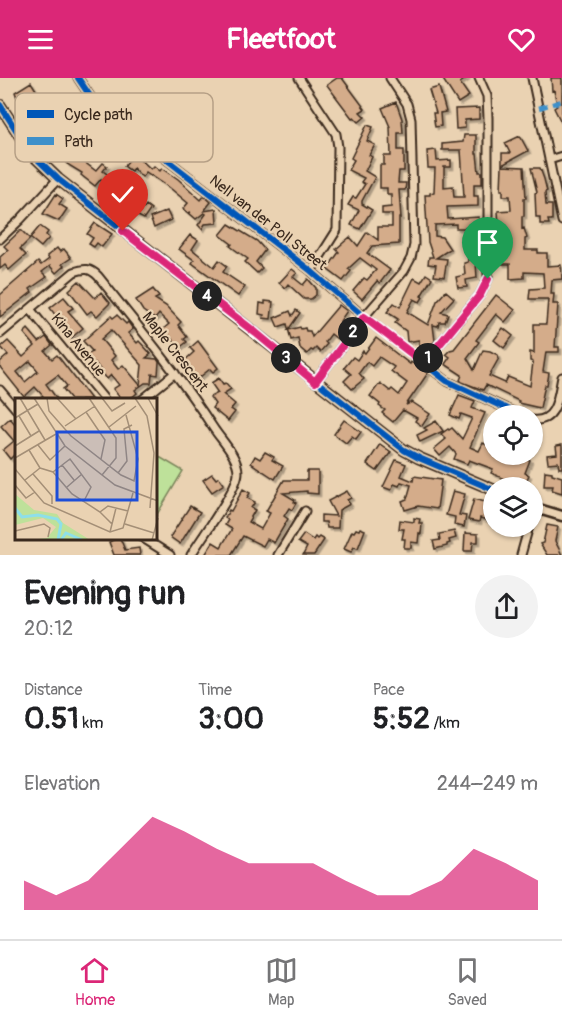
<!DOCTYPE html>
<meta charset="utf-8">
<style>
body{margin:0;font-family:Pangolin,sans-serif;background:#f2f2f2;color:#202124;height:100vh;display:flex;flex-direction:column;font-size:22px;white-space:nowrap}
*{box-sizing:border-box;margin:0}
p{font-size:20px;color:#757577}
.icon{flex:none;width:33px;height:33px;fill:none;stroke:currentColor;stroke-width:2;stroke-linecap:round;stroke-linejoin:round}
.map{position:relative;height:477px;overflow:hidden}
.drawer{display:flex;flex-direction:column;background:#fff;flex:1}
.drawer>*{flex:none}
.buttons{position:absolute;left:483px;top:327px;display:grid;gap:12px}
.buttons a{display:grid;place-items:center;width:60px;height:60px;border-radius:50%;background:#fff;box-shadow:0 2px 4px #0004;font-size:30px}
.pin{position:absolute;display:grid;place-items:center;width:51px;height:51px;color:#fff;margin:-62px -26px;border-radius:50% 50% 50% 0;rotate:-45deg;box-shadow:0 0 6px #0007}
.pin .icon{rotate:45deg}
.km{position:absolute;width:30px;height:30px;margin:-15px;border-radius:50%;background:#222;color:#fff;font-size:16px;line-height:30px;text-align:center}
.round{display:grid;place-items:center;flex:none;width:63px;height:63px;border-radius:32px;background:#f2f2f2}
.summary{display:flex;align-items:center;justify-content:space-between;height:102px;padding:0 24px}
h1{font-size:33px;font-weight:700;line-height:45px}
.figures{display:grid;grid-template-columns:repeat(3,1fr);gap:9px;height:102px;padding:6px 24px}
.figures div{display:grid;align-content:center}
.figures b{font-size:30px;font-weight:700}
.figures small{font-size:16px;font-weight:400}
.figures p{font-size:16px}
.chart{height:168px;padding:12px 24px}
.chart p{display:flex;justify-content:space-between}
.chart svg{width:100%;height:108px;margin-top:6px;fill:#db2777;opacity:.7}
header{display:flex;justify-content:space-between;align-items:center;height:78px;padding:0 24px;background:#db2777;color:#fff;font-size:27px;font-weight:700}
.tab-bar{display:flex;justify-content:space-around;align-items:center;height:84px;border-top:2px solid #e0e0e0;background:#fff;font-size:16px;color:#757577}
.tab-bar a{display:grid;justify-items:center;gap:3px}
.tab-bar .selected{color:#db2777}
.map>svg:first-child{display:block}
</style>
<header><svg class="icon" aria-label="menu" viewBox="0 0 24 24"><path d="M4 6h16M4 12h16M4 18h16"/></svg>Fleetfoot<svg class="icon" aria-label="heart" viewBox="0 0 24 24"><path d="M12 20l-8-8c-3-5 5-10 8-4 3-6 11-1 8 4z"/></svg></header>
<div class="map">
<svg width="562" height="477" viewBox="0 0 562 477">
<defs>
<filter id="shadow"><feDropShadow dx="2.5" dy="2.5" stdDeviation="0" flood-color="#0004"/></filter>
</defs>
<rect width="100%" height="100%" fill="#ead2b2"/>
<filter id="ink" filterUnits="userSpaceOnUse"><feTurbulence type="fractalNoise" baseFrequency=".0167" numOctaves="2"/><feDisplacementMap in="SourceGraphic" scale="12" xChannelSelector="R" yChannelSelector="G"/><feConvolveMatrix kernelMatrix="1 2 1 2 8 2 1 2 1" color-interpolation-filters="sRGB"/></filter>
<g filter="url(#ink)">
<path fill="#bee19a" stroke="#7c865c" stroke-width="1.5" d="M156 377 183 393 156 438Z"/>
<path fill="#d4ac8a" stroke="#3b2a1e" stroke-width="1.5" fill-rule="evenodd" filter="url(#shadow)" d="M337 0H342L365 31 360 34 365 39 359 44 354 39 352 40 327 7Z
M442 0H467L460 5 469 18 458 25Z
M551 0H562V46L554 30 557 28 554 12 552 13Z
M31 4 36 12 28 17 33 26 36 24 40 31 46 30 51 36 35 47 21 27 20 28 15 14Z
M439 9 446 34 440 35 441 48 435 49 433 35H436L429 12Z
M396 24 402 41 403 55H398V72H404V93H399L398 105H406L405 112H399L401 140H399V166L372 168 367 175 390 192 380 205 377 203 362 221 353 213 364 200 367 202 376 192 360 180 348 191 351 193 343 203 327 191 339 174 336 171 350 159 358 168 367 154 378 162V149H392V136H382V130L391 129V116H387V110H380V87H384V78H391L390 49 382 30Z
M85 30 139 69 138 72 143 76 140 81 151 91 154 88 160 93 162 90 178 101 201 122 204 118 211 124 204 133 216 131 217 145 205 146 202 151 198 147 206 136 204 135 196 141 189 135 191 134 188 135 183 131 188 125 170 110 146 94 142 99 133 90 131 93 124 88 129 82 123 78 126 74 115 66 113 69 108 65 110 63 92 49 88 47 84 52 74 44Z
M479 30V41L465 42V50L456 51 455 31Z
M67 46 73 58 63 67 85 80 83 83 96 93 103 85 107 88 103 93 110 98 119 94 122 104 119 105 120 108 105 111 101 101 95 108 81 97 82 95 67 86 68 83 55 77 46 66Z
M367 47 373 49 367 63 375 67 369 77 372 79 365 93 375 99 362 123V126L372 132 360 151 351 147 359 132 348 127 353 119 356 120 365 106 361 104 364 100 348 92 354 82 351 80Z
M464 57H476V76H477L479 94H482V106H474V118H478V128L447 129 448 141 479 139V169H475L477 200 466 202 467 209 458 210 456 199 465 197 464 185 468 184 466 150H456V146L435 147V158L442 159 450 171 436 180 447 181 444 199 434 198 436 187 428 186 429 179H433L428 164 425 117H430V115L434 114 435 90H428L427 73 436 72 437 83 451 82V89H444V109L453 108 454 119H464L461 72H442V66L463 64Z
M520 58 528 73 502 87V75H510L505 65Z
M502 88 524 89 526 120H524V138H522V151L524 150 527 160 525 161V172H538V175H547V188L561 187 562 201 552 202 551 216H554L553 226H558L555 269H559V274H546L543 294 549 295 547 307H545L540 330 518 325 519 323 486 307 483 312 462 304 460 302 462 297 445 286 450 279 446 276 450 272 454 271 496 217 515 232 505 244 496 236 476 262 479 264 467 280 474 292 483 272 490 273 498 277 499 280 489 298 505 305 508 299 530 308 533 284 530 283V274L534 275V246H546L548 221H529L530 211 544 210 543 195 524 194V200L510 201V186H502L500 169H505L499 148 498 133 511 132 510 118H503V112H501Z
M531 90H540L544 101 547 113 545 114 546 127H552V142H548L549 146H540V139H536L535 115 537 114Z
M122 112 132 116 131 120 144 130 146 127 151 131 144 141 130 134 132 131 116 124Z
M56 116 63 121 59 126 67 131 59 143 43 136Z
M167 133 171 142 154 150 150 140Z
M95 145 112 156 102 169 97 165 94 169 89 166 93 160 87 156Z
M229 146 257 163 265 172 256 184 262 190 257 195 245 184 248 181 230 168 232 166 220 157Z
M40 148 48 154 46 157 49 160 41 169 30 160Z
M21 152 30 161 20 171 26 177 9 192 5 187 0 191V179L8 172 4 168Z
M190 157 198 162 192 171 214 189 219 182 227 188 223 194 245 209 238 218 192 185 194 182 179 171Z
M57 170 60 174 64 171 71 180 62 186 64 188 56 195 50 188 42 194 47 199 30 211 32 214 0 239V217L38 184 41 187 49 181 47 178Z
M292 191 297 195 293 199 303 207 308 201 316 210V217L311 221H304L288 206 285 210 279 205Z
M426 196 432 200 421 218 423 219 420 224 414 221 407 234 428 247 437 223 446 213 454 220 441 234 448 236 445 244H439L438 248 433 247 435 263 432 266 419 268V262L407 264 406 253 395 245 398 241 387 234 394 225 400 229 414 200 421 204Z
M79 203 95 220 101 214 110 225 97 238 91 233 87 236 69 212Z
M153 211 159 219 155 221 166 228 181 244 178 247 187 259 184 261 187 264 179 270 168 256 166 258 161 253 169 246 159 236 155 241 143 233 136 222Z
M64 219 73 230 68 233 83 250 70 261 59 248 62 246 50 230Z
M265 223 273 224 271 241 263 240 264 237 259 236 260 225 265 226Z
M339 227 347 233 340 243 346 248 337 261 331 256 325 264 327 266 320 274 316 270 313 273 311 272 307 276 300 270 298 260 291 262 287 246 278 249 274 240 290 233 292 238 296 232 300 235 288 252 300 249 301 251 305 250 306 253H310L312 259Z
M117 237 126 246 128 244 133 251 128 255 137 265 139 263 151 276 146 280 157 281 159 284 158 297 152 296 151 305H145L135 312 137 315 130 321H121L113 311 119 307 111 297 107 301 95 285 93 287 86 278 92 273 83 263 111 238 113 240ZM111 252 142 287 140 307 123 287 118 291 111 282 115 278 101 261Z
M503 250 513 258 504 270 494 262Z
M28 251 39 264 46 259 52 267 45 273 52 281 57 277 91 321H71L63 311 67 308 58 297 46 306 57 321H38L43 318 35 309 24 319 0 289V284L8 277 1 269 8 263 23 279 35 268 24 255ZM30 283 38 293 25 304 17 294Z
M376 260 410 286 411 284 428 295 406 327 412 324 430 336 422 348 415 343 417 340 403 332 393 344 382 335 385 332 379 328 380 326 370 318 380 305 390 313 392 311 399 317 407 305 391 293 394 289 379 279 372 288 367 284 359 295 364 301 352 311 344 303 351 296 344 290 353 279 357 282 363 273 365 275Z
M198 263 218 290 213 294 210 291 195 303 190 297 192 295 183 284 194 274 190 270Z
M219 300 223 306 226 305 231 311 223 316 235 326 231 331 235 334 228 343 212 330 215 326 210 319 218 315 211 305Z
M459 317 475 323 472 330 485 335 470 369 479 373 483 365 494 370V376H508L519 380 520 378 530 382 525 395 529 397 525 405 519 402 517 407 491 395 493 391 469 382 467 386 454 381 456 376 450 369 440 378 434 371 446 361 441 356 448 351 449 352 452 350 462 361 465 355 472 340 461 336 459 341 450 337Z
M10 340 16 347V375L10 381 3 372 14 363 1 348Z
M344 342 361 354 356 361 352 358 346 365 334 356Z
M436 343 443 353 420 364 417 357 427 352 424 350Z
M380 366 391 374 377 393 367 386Z
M562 367V390H559L558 384 548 385 547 377 557 376 556 368Z
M265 374 274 379 272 382 283 388 275 401 251 385 255 378 260 381Z
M396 382 406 386 401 398 413 403 414 398 441 402 437 431 418 428 405 432 402 423 407 421 411 407 401 404 399 408 394 406 391 412 383 409Z
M307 393H318V416L307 415V413L283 415 295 422 294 424 296 425 292 432 289 430 284 438 288 441 274 465 267 461 263 468 243 458 231 477H205L213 464 221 469 232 451 225 447 228 442 225 440 229 432 231 433 243 411 250 415 247 420 255 424 251 430 255 432 248 444 261 451 270 435 266 433 284 402H307Z
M545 393 552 394V396L562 399V415L552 412 553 408H544Z
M212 396 216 401 219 399 224 406 212 414 203 402Z
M347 413 351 420 347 422 350 426 339 432 338 450H327L326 444H321V437L336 438 328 423Z
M453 413 465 416 459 437 466 438 464 449 454 447 455 439 446 437Z
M474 421 489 425 486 433 494 435 491 443 480 440 479 444 468 442Z
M190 428 200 434 180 466 170 459Z
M414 440 420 441 419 445H422L421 456 419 455 418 465 411 464V470H404L405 461H402L404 451H399L400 442 414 444Z
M547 447 558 449 555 463 562 477H547L540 466 543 465Z
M360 450 365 452 358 470 354 469 351 474 344 471 352 453 354 454 356 451 359 452Z
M454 453 456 460 449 462 450 465 447 466V468L435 471 433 463 440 462 439 456Z
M465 455 478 456V464H473L472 473H464Z
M304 456 313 462 315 459 317 461 319 459 324 462 314 477H303L307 469 298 464Z
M117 460H120L125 472 139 470 140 477H114L109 464Z"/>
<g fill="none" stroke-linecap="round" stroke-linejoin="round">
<g stroke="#3b2a1e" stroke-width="11">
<path id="minor" d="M78 0 96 27 311 193 364 239 447 303 522 338
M299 0 336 56 338 69 337 152 311 193
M532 0 562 143
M549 82 562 78
M0 161 20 142 58 101
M30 231 104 321
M0 256 74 194C85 190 90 190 98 198 138 248 179 297 214 351 222 363 238 379 238 394 238 411 201 460 191 477
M424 285 480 217 488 201V40L487 18 479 0
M315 304 364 239 404 193 411 180 414 167 411 41 407 26 390 0
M0 312 16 331
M143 321 175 295
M532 342C557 345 558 318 562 299
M143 460 170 477
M278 477 305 433
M521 477 529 448"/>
</g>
<g stroke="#3b2a1e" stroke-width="13">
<path id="tertiary" d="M0 27 31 75 58 101 404 372 419 380 494 412
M532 429 562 438"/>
</g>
<use href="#minor" stroke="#ead2b2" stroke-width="7"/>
<use href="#tertiary" stroke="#ead2b2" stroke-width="8"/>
<path stroke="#3e90ca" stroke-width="4.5" stroke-dasharray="9 4.5" stroke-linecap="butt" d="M539 30 562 23"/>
<g stroke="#ead2b2" stroke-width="10">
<path id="cycleway" d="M78 0 96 27 311 193 364 239 447 303 522 338
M0 27 31 75 58 101 404 372 419 380 494 412"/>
</g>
<use href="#cycleway" stroke="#0057b8" stroke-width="6"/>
</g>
</g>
<g fill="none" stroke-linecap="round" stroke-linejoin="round" filter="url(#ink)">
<g stroke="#fff" stroke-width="12">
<path id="route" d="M123 153 256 255 315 304 364 239 424 285 480 217 488 201"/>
</g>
<use href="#route" stroke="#db2777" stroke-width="8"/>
</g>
<g text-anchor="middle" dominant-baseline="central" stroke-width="4.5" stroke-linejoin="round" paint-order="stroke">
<g font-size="15" fill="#3b2a1e" stroke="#ead2b2">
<text transform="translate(268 145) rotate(38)">Nell van der Poll Street</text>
<text transform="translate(78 267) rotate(51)">Kina Avenue</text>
<text transform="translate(175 274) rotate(52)">Maple Crescent</text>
</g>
</g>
<g transform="translate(15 320)">
<rect width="142" height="142" fill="#ead2b2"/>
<path d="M0 96 19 112 42 116 48 125 75 142H13L32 140 41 129 28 120 0 127Z" fill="#bee19a"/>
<path fill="none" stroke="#8edfe9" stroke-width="3" d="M0 110 7 119 23 117 42 121 46 126 43 142M46 142 51 135 67 142"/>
<path fill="none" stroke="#a48f77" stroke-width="1.5" d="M5 0 30 42M19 0 50 48 100 87 143 103M32 0 34 13 56 38 106 77 119 83 123 61 111 17M42 0 61 21M74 0 101 40V60L87 77M87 0 97 13 110 5M120 0 132 18 139 55 135 110M133 0 143 18M71 14 90 42 86 61M4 18 16 38M0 20 23 6M50 28 80 8M94 29 121 8M23 47 35 62 50 48M0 48 24 33M14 52 25 70M0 60 41 36M47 67 59 82M25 70 38 74 57 96 85 114 97 126M0 71 29 105 95 134 108 130 118 95M38 74 55 61 76 89 69 103M103 75 112 63 109 31 117 27M18 76 37 98V106M10 82 25 70M0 87 11 100 20 94M52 89 67 76M85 114 93 108 113 113M110 126 139 135M0 133 29 126 35 130 33 139M95 134 101 110M137 142 143 120"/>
<path fill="#1d4ed8" fill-opacity="0.15" stroke="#1d4ed8" stroke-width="3" d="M42 34H122V102H42Z"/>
<rect width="142" height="142" fill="none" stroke="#3b2a1e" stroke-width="3"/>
</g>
<rect x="15" y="15" width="198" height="69" rx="9" fill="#ead2b2" stroke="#b6a086" stroke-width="1.5"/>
<rect x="27" y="32" width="27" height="8" fill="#0057b8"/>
<rect x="27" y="59" width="27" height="8" fill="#3e90ca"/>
<g font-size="16" fill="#3b2a1e">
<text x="64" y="42">Cycle path</text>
<text x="64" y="69">Path</text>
</g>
</svg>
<div class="buttons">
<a><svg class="icon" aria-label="locate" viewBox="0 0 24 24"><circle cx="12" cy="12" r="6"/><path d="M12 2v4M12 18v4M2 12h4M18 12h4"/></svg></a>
<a><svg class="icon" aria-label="layers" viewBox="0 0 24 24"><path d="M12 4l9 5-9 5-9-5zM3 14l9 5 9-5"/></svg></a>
</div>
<div class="pin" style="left:488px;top:201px;background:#1e9e55"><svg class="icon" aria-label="arrive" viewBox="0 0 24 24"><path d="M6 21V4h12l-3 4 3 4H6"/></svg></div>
<div class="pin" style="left:123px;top:153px;background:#d93025"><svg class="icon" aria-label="check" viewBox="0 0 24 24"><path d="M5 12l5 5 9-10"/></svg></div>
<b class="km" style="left:428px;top:280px">1</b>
<b class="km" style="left:353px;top:254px">2</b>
<b class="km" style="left:286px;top:280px">3</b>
<b class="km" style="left:207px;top:218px">4</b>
</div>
<section class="drawer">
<div class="summary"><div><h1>Evening run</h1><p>20:12</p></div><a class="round"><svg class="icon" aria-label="share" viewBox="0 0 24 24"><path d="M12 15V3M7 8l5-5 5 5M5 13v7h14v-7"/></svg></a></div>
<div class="figures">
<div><p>Distance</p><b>0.51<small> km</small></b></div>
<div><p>Time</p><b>3:00</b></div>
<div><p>Pace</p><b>5:52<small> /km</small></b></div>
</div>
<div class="chart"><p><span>Elevation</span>244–249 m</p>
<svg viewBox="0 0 160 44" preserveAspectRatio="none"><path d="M0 44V32L10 38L20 32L30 19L40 6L50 12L60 19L70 25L80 25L90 25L100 32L110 38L120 38L130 32L140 19L150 25L160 32V44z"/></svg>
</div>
</section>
<nav class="tab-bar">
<a class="selected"><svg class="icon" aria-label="home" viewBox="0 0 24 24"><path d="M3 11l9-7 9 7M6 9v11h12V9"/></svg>Home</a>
<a><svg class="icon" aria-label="map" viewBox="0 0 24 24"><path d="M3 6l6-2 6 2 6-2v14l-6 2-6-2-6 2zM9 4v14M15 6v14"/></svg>Map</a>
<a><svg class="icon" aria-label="saved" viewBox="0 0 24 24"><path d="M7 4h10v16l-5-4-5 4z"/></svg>Saved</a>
</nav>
